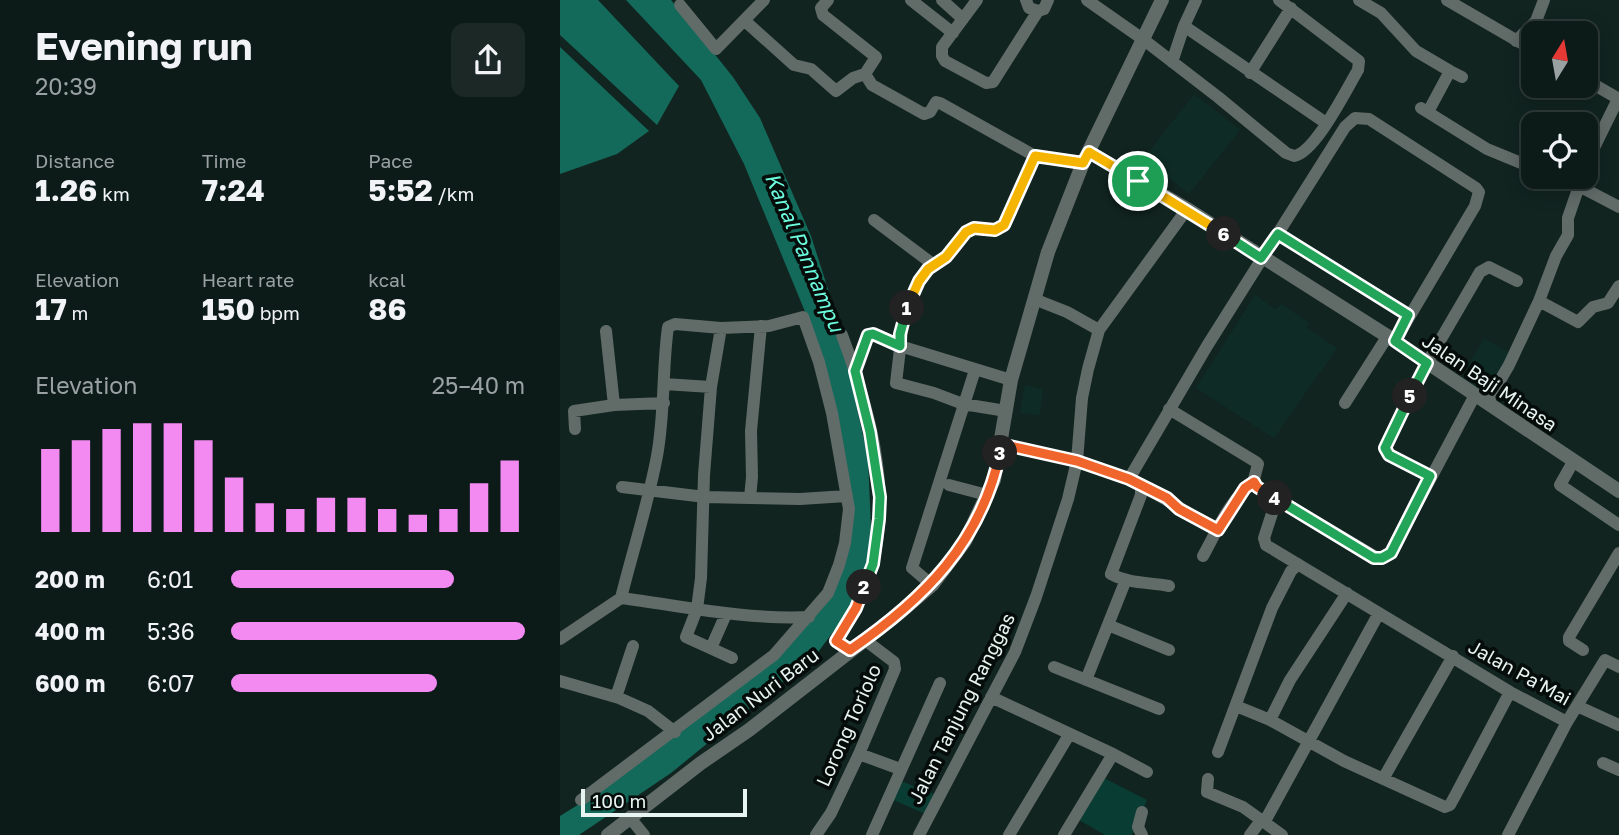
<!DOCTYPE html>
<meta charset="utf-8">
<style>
body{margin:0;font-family:"Golos Text",sans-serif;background:#1b2825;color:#f1f3f6;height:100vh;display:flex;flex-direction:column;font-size:26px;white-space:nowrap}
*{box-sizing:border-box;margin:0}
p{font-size:23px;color:#9aa1a2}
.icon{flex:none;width:38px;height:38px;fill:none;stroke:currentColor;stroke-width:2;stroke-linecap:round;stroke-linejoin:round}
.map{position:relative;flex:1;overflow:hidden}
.panel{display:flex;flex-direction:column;background:#0d1b18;width:560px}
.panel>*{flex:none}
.needle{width:46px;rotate:11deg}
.fabs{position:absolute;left:961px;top:21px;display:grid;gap:14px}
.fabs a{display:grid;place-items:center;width:77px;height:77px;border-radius:14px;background:#0d1b18;box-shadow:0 4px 18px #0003,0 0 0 2px #2d3937;font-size:35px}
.scale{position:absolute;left:21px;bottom:18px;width:166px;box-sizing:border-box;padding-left:7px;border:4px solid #e8f4f1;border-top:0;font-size:19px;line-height:24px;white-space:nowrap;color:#e8f4f1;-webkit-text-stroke:5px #050c0a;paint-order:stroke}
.pin{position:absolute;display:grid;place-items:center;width:60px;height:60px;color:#fff;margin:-30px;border:4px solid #fff;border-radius:50%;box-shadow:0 2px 7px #0007}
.km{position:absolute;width:35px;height:35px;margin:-18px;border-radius:50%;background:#222;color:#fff;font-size:19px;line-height:35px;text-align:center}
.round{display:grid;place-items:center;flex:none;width:74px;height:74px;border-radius:14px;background:#1b2825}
.head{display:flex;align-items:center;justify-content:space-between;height:119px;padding:0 35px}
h1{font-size:38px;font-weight:700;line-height:52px}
.stats{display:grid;grid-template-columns:repeat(3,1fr);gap:10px;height:119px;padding:7px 35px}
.stats div{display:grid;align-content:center}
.stats b{font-size:30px;font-weight:700}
.stats small{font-size:19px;font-weight:400}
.stats p{font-size:19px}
.chart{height:196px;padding:14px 35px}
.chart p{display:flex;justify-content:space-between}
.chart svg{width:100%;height:126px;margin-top:7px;stroke:#f28af2;stroke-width:6}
ul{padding:0 35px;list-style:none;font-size:23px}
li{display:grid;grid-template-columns:112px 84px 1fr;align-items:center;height:52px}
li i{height:18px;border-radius:9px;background:#f28af2}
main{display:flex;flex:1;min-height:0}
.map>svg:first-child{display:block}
</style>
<main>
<section class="panel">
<div class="head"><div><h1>Evening run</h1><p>20:39</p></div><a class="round"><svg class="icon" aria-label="share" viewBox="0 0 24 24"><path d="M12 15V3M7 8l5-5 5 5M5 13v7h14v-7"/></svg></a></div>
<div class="stats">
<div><p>Distance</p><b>1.26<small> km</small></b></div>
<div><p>Time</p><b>7:24</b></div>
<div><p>Pace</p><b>5:52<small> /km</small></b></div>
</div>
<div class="stats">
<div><p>Elevation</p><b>17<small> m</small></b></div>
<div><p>Heart rate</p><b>150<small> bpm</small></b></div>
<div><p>kcal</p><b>86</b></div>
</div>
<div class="chart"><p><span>Elevation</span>25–40 m</p>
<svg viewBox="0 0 160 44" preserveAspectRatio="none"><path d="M5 44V15M15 44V12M25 44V8M35 44V6M45 44V6M55 44V12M65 44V25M75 44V34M85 44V36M95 44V32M105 44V32M115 44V36M125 44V38M135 44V36M145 44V27M155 44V19"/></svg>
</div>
<ul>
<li><b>200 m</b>6:01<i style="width:76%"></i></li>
<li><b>400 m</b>5:36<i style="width:100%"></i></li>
<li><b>600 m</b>6:07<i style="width:70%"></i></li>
</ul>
</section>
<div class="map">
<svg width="1059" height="835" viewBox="0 0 1059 835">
<rect width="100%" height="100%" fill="#112420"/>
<path fill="#0e2c25" d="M634 94 680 130 629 194 584 158Z
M695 295 715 309 722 304 749 323 747 328 777 348 714 438 636 388Z
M924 338 952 354 927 400 900 381Z
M465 385 483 389 480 415 460 413Z"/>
<path fill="#093c32" d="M544 778 587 800 572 835H545L519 820Z
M341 781 374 794 366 814 333 800Z"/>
<path fill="#146a5a" d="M0 0H38L119 86 97 125 0 35Z
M66 0H111L173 77 200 118 251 236 276 314 308 458 311 528 306 572 289 610 256 655 111 773 19 835H0V816L29 798 254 617 291 519 246 314 184 164 141 80Z
M0 47 89 131 57 154 0 174Z"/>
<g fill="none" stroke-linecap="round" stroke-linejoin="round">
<path stroke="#616b68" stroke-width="12" d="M268 0 261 8 263 15 316 57 305 74 312 85 364 114 370 112 376 102 380 103 475 156
M351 0 393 33
M382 0 403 19
M417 0 382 47V56L385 61 426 83 433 82 478 11
M466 0 469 8 478 11 484 9 488 0
M527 0 584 40 658 97 726 153 734 156C755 153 786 90 798 70L799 61 719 0
M799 0 821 13 856 51 890 71 868 112
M887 0 973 50
M120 5 156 49 204 0
M185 21 234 65 251 69 276 91 293 78 305 74
M624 26 766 123
M956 41 976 21 984 0
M612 62 624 26 636 0
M890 71 902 77
M690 73 731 8
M1026 80 1059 99
M861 108 927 149 973 168
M1026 164 1058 99
M996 177 1017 185 1059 207
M314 220 374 265
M718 234 848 315
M474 299 507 312 539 330
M979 301 996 256 1008 235V218L1019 186
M201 326 191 431 192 477 190 498 240 499 287 496
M161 328 151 387 144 475 141 578 137 609 126 637 172 658
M46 331 54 405
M282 335C308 405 332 487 313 563 306 591 291 616 277 641L290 651
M295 371 307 336 314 334 340 346 451 380
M104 384 151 387
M785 403 827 337
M927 403 949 365 979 301 1018 322 1033 307 1048 303 1059 286
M609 409 696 462 698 464 694 479 697 487 819 559 831 553 915 395
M446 411 403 404 374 393 336 383 344 315 359 281 368 269 386 257 406 232 414 228 435 230 444 225 475 156 523 163
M15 429 14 411 54 405 104 403
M441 444 517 461 569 479 647 346 785 127 795 118 809 119 916 188 919 192 915 206 835 341
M1013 462 1000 485 1059 525
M870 476 829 455 825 448 826 444 867 363 920 272 929 267 957 281
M569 479 581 486V495L551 574C569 584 589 582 609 586
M389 485 427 495
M581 486C608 499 631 516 658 530
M62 487 145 497 190 498
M711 495 715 504 704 538 706 545 950 692 1007 722 1045 660 1059 667
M643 556C657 531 670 498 694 482
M372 585 352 568 415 370
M61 598C123 606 185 620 249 617
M548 625 609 650
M0 639 61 598C73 550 88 504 97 456 105 413 102 370 108 327L115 324 161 328 209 326 243 317 259 362 272 413 289 509 285 543 279 565 268 593 214 655 21 800
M151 648 166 614
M1023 650 1009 641V637L1059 553
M494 667 599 709
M526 680 565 582
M0 681 59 698 88 711 115 732
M56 697 73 646
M431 697 553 754 587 772
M676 706 710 720 784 761 885 807 890 805 896 794 950 692
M1017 706 1059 725
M710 720 730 680 787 593
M658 752 712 608 731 571 738 564
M299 754 340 769
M1043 763 1059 770
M648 779 647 792 683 807 722 835
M823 779 893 656
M582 812 578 827 582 835
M71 819 84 835
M705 821 819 613
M256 835 271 813 299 754 335 669 334 662 305 640
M312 835 380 683
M359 835 455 652 476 597 508 499 517 461 522 398 528 369 539 330 627 209
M449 835 509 735
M504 835 553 754
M690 835 702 819
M948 835 1007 722"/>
<path stroke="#616b68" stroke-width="14" d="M529 152 627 209 835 341 1059 491
M48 835 141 763 189 730 337 615 372 585 405 541 434 480 451 380 488 252 523 163 602 0"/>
</g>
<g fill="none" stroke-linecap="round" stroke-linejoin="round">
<g stroke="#fff" stroke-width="14">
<path id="split-1" d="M347 308 359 281 368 269 386 257 406 232 414 228 435 230 444 225 475 156 523 163 529 152 578 181"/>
</g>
<g stroke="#fff" stroke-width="14">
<path id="split-2" d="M304 587 313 564 319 519 320 497 310 432 295 371 308 335 313 334 340 346V334L347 308"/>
</g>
<g stroke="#fff" stroke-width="14">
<path id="split-3" d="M304 587 296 608 276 641 290 650C363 600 421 543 440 453"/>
</g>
<g stroke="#fff" stroke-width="14">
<path id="split-4" d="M440 453 441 444 517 461 569 479 607 498 619 509 658 530 685 488 694 482 697 487 715 498"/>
</g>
<g stroke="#fff" stroke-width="14">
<path id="split-5" d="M715 498 814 558H822L831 553 870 476 829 455 825 448 850 396"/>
</g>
<g stroke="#fff" stroke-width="14">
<path id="split-6" d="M664 234 701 258 718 234 848 315 835 341 867 363 850 396"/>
</g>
<g stroke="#fff" stroke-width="14">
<path id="split-7" d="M578 181 664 234"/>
</g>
<use href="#split-1" stroke="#f5b400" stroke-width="9"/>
<use href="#split-2" stroke="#22a559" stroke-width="9"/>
<use href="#split-3" stroke="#f0652b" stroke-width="9"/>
<use href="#split-4" stroke="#f0652b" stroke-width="9"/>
<use href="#split-5" stroke="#22a559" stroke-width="9"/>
<use href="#split-6" stroke="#22a559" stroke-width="9"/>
<use href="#split-7" stroke="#f5b400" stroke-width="9"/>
</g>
<g text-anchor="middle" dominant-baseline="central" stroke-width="7" stroke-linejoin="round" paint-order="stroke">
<g font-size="19" fill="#e8f4f1" stroke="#050c0a">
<text transform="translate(930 382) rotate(34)">Jalan Baji Minasa</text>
<text transform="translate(960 672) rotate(29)">Jalan Pa'Mai</text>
<text transform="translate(200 694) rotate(-37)">Jalan Nuri Baru</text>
<text transform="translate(401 708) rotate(-63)">Jalan Tanjung Ranggas</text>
<text transform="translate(288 725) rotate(-66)">Lorong Toriolo</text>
</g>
<g font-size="21" font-style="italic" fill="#6bfadc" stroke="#050c0a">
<text transform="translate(245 252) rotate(67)">Kanal Pannampu</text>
</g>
</g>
</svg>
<div class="fabs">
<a><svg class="needle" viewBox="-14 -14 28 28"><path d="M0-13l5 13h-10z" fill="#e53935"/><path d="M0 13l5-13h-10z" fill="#9aa1a2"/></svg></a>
<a><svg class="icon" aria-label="locate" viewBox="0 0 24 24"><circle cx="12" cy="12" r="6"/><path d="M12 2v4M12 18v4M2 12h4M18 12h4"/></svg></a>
</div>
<div class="scale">100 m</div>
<div class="pin" style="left:578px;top:181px;background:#1e9e55"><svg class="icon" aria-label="arrive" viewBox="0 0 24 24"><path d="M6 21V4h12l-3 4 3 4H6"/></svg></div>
<b class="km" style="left:347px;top:308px">1</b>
<b class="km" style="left:304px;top:587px">2</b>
<b class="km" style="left:440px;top:453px">3</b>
<b class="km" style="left:715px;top:498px">4</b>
<b class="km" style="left:850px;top:396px">5</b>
<b class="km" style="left:664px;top:234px">6</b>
</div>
</main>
